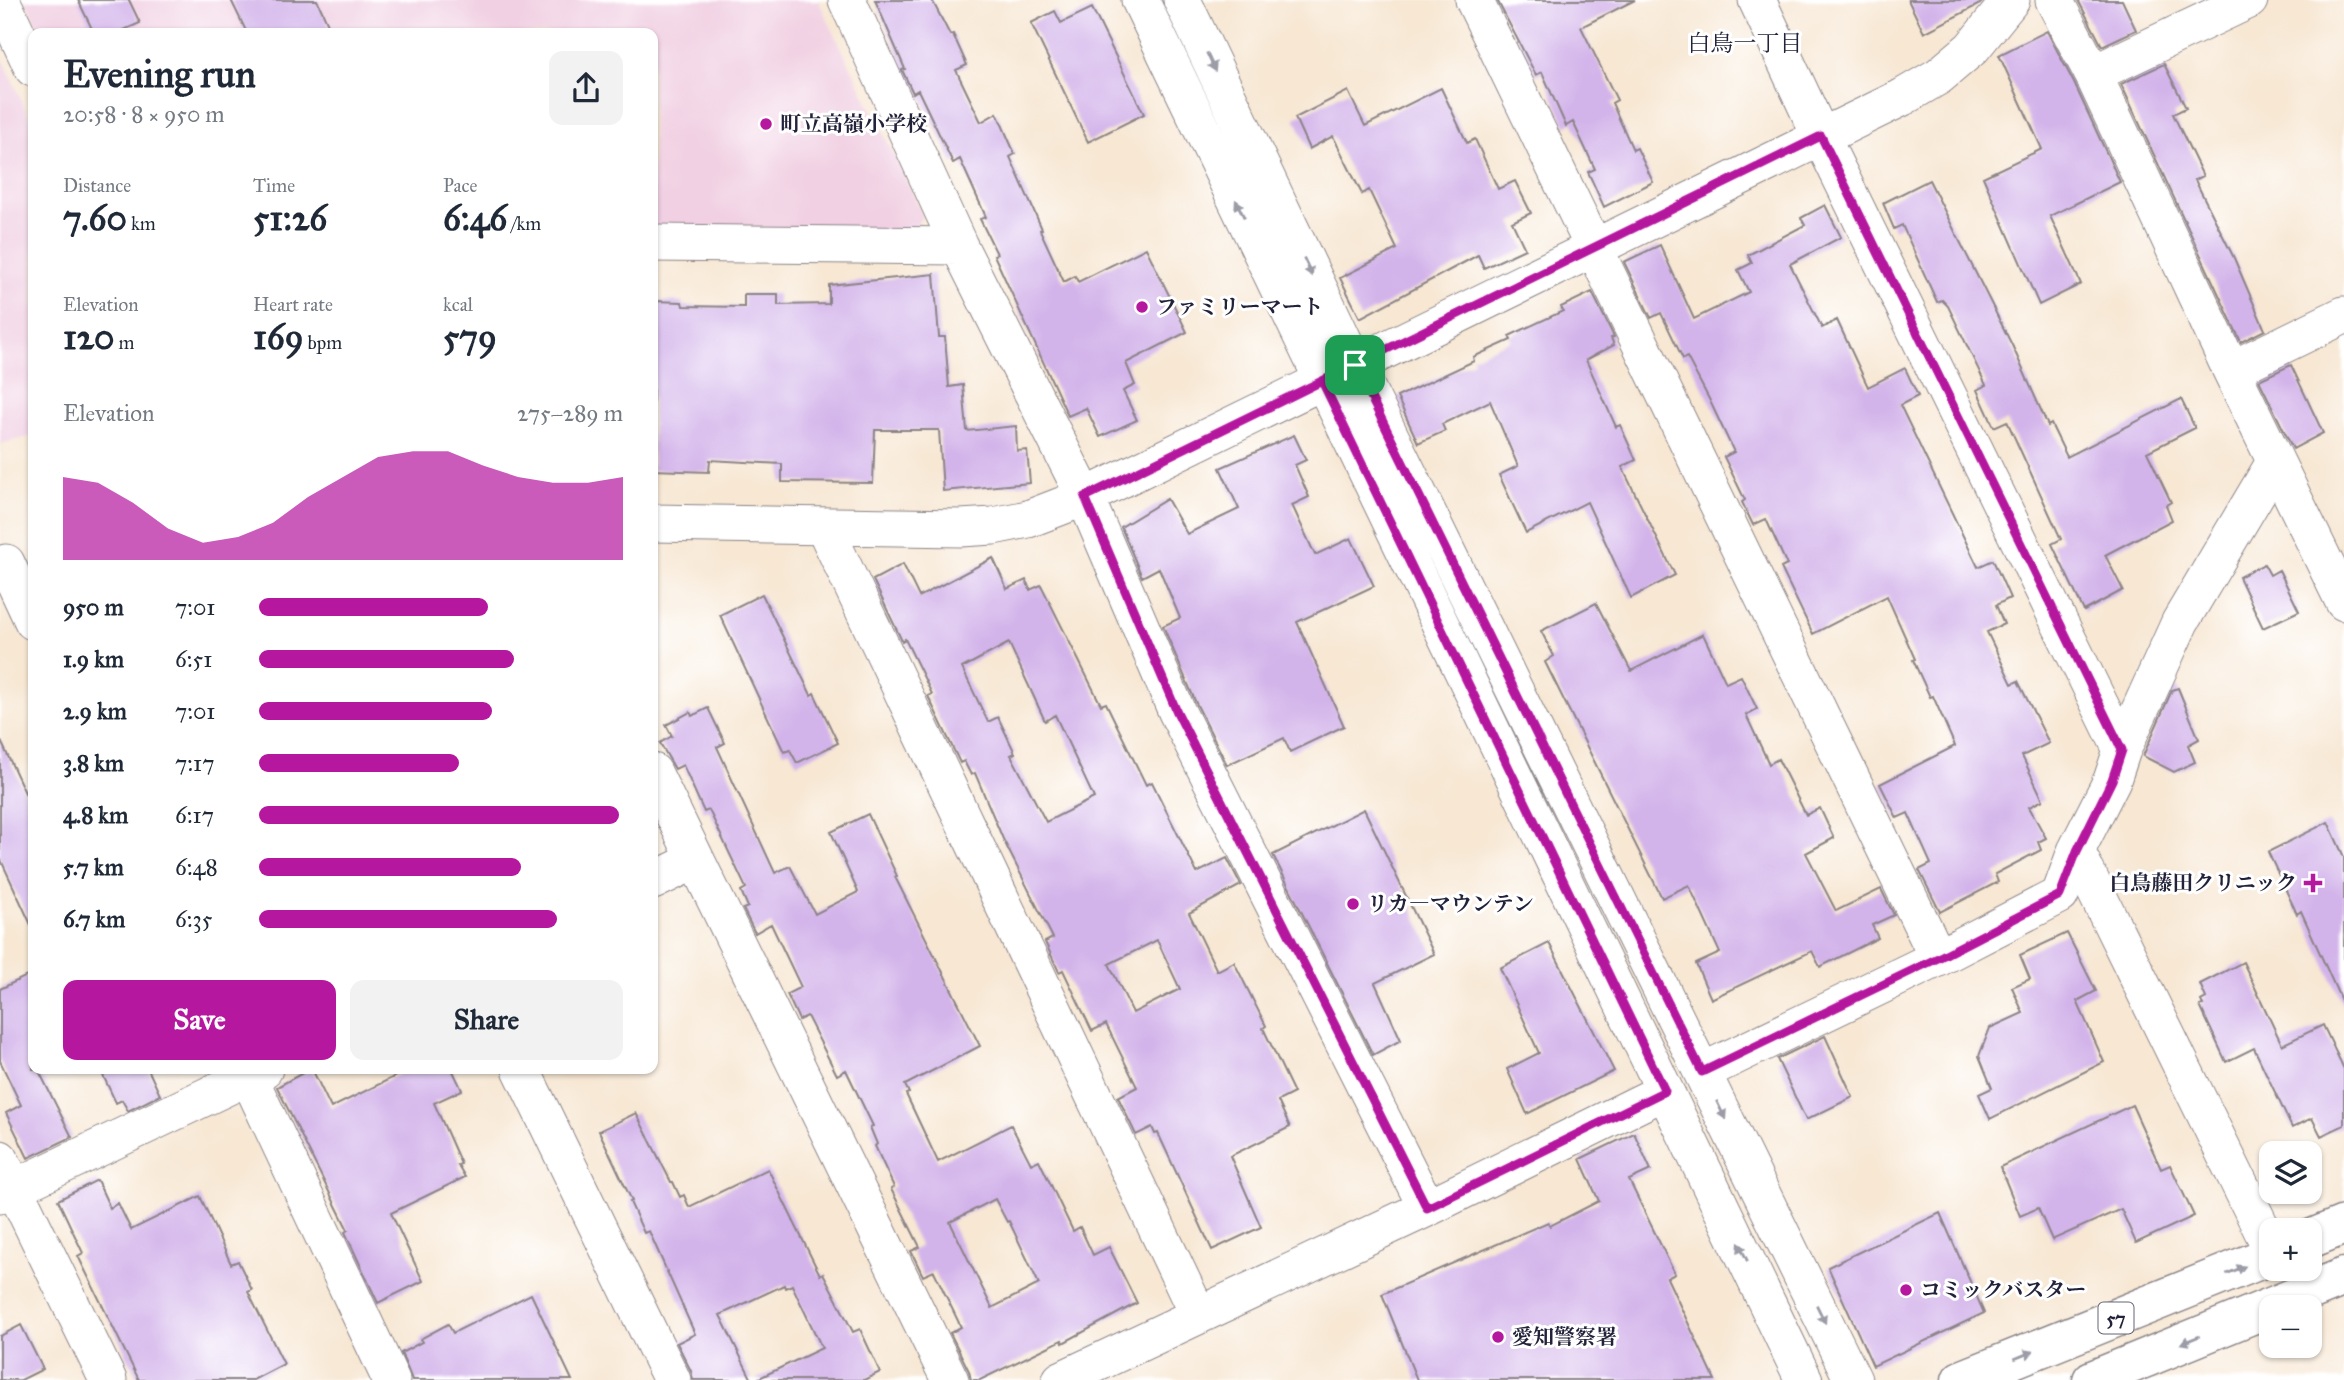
<!DOCTYPE html>
<meta charset="utf-8">
<style>
body{margin:0;font-family:"IM FELL Great Primer","Noto Serif JP",serif;background:#f2f2f3;color:#1f2937;height:100vh;display:flex;flex-direction:column;font-size:26px;white-space:nowrap}
*{box-sizing:border-box;margin:0}
p{font-size:23px;color:#747a83}
.icon{flex:none;width:38px;height:38px;fill:none;stroke:currentColor;stroke-width:2;stroke-linecap:round;stroke-linejoin:round}
.map{position:relative;flex:1;overflow:hidden}
.details{position:absolute;left:28px;top:28px;width:630px;height:1046px;display:flex;flex-direction:column;background:#fff;border-radius:14px;box-shadow:0 2px 5px #0004}
.details>*{flex:none}
.fabs{position:absolute;left:2259px;top:1141px;display:grid;gap:14px}
.fabs a{display:grid;place-items:center;width:63px;height:63px;border-radius:14px;background:#fff;box-shadow:0 2px 5px #0004;font-size:35px}
.pin{position:absolute;display:grid;place-items:center;width:60px;height:60px;color:#fff;margin:-30px;border-radius:14px;box-shadow:0 4px 10px #0006}
.round{display:grid;place-items:center;flex:none;width:74px;height:74px;border-radius:14px;background:#f2f2f3}
.summary{display:flex;align-items:center;justify-content:space-between;height:119px;padding:0 35px}
h1{font-size:38px;font-weight:700;line-height:52px}
.figures{display:grid;grid-template-columns:repeat(3,1fr);gap:10px;height:119px;padding:7px 35px}
.figures div{display:grid;align-content:center}
.figures b{font-size:35px;font-weight:700}
.figures small{font-size:19px;font-weight:400}
.figures p{font-size:19px}
.chart{height:196px;padding:14px 35px}
.chart p{display:flex;justify-content:space-between}
.chart svg{width:100%;height:126px;margin-top:7px;fill:#b5179e;opacity:.7}
.action{display:flex;gap:14px;margin-top:auto;padding:14px 35px}
.action a{flex:1;height:80px;border-radius:14px;background:#b5179e;color:#fff;font-size:28px;font-weight:700;line-height:80px;text-align:center}
.action a+a{background:#f2f2f3;color:#1f2937}
ul{padding:0 35px;list-style:none;font-size:23px}
li{display:grid;grid-template-columns:112px 84px 1fr;align-items:center;height:52px}
li i{height:18px;border-radius:9px;background:#b5179e}
.map>svg:first-child{display:block}
</style>
<div class="map">
<svg width="2344" height="1380" viewBox="0 0 2344 1380">
<rect width="100%" height="100%" fill="#fff"/>
<filter id="ink" filterUnits="userSpaceOnUse"><feTurbulence type="fractalNoise" baseFrequency=".0143" numOctaves="2"/><feDisplacementMap in="SourceGraphic" scale="14" xChannelSelector="R" yChannelSelector="G"/><feConvolveMatrix kernelMatrix="1 2 1 2 8 2 1 2 1" color-interpolation-filters="sRGB"/></filter>
<filter id="wash" filterUnits="userSpaceOnUse"><feTurbulence type="fractalNoise" baseFrequency=".00686" numOctaves="4" result="noise"/><feDisplacementMap in="SourceGraphic" scale="28" xChannelSelector="R" yChannelSelector="G"/><feGaussianBlur stdDeviation="1.57" result="paint"/><feColorMatrix in="noise" values="0 0 0 0 0 0 0 0 0 0 0 0 0 0 0 0 0 1.4 0 .05"/><feComposite in="paint" operator="in"/></filter>
<g filter="url(#wash)">
<rect width="100%" height="100%" fill="#f7e7d3"/>
<path fill="#f1d0e3" d="M25 0H818L923 215 912 233 653 229V33H41Z
M4 61 33 127V436L0 444V62Z"/>
<g id="blocks">
<path fill="#d3b4ea" fill-rule="evenodd" d="M78 0H129L140 23 117 33H94Z
M231 0H317L332 33H247Z
M875 0H932L950 35 953 34 967 65 956 70 981 122 997 113 1015 154 1010 157 1042 229 1040 230 1064 282 1075 276 1078 282 1146 248 1187 332 1126 363 1135 385 1123 391 1137 420 1100 437 1086 408 1068 416 994 255 997 254 980 219 986 217 960 159 953 163 918 90 913 93 902 70 905 69Z
M1497 0H1635L1581 27 1617 100 1612 103 1633 150 1637 148 1653 182 1604 207 1588 172 1595 169 1573 122 1566 126 1542 72 1536 75Z
M1908 0H1984L1980 4 1924 33Z
M2078 0H2122L2136 30 2102 46Z
M1092 8 1144 114 1088 142 1031 23 1055 11 1061 23Z
M2047 31 2074 83 2120 182 2050 216 2081 284 2039 305 1983 177 2042 149 1999 55Z
M2164 64 2186 108 2173 114 2203 176 2195 180 2234 258 2265 330 2241 342 2121 84Z
M1441 88 1467 143 1475 139 1498 189 1515 181 1531 213 1512 222 1525 249 1484 268 1478 255 1360 318 1340 278 1397 249 1369 190 1362 194 1333 136 1309 149 1295 118 1348 91 1365 126Z
M1929 180 2012 345 2048 426 2051 424 2067 457 2181 399 2195 428 2147 452 2171 502 2166 505 2172 520 2105 555 2123 590 2084 611 2052 544 2061 539 2007 421 1994 427 1977 390 1986 385 1948 306 1942 300 1937 302 1902 225 1894 229 1883 203Z
M1825 205 1841 237 1790 264 1822 328 1837 320 1868 387 1905 368 1918 396 1900 405 1978 567 1993 560 2010 598 1996 605 2004 624 1987 632 2012 684 2018 681 2049 743 2022 756 2043 800 2029 807 2046 838 2038 842 2041 850 1995 874 1998 882 1940 912 1919 870 1931 864 1908 813 1897 818 1880 784 1955 746 1933 696 1930 697 1913 660 1915 659 1887 596 1813 634 1781 568 1787 565 1766 519 1753 525 1742 502 1745 500 1724 457 1734 452 1709 399 1687 357 1683 359 1661 313 1651 318 1624 262 1660 245 1694 319 1749 292 1738 270 1752 263 1748 255 1805 225 1801 218Z
M934 274 939 337H945L949 387 963 385 967 431 1016 426 1017 451 1027 450 1030 483 943 491 939 430H875L873 483 782 482V464L710 460 709 472 653 470V301L682 302 683 306 744 307V294H778V305L829 304V285Z
M1592 292 1614 337 1611 338 1614 345 1586 360 1616 427 1620 425 1636 460 1622 467 1675 575 1631 598 1587 502 1526 533 1499 475 1518 466 1490 401 1442 424 1445 431 1418 443 1397 397 1474 361 1473 357 1511 340 1509 336 1563 311 1561 307Z
M2291 365 2323 433 2293 449 2259 380Z
M1294 435 1306 460 1295 465 1309 497 1292 505 1315 555 1351 538 1374 586 1297 622 1344 726 1290 752 1284 738 1227 765 1196 703 1163 626 1180 618 1159 568 1142 577 1121 527 1167 499 1187 534 1239 509 1220 468Z
M993 558 1007 589 1026 580 1030 590 1041 585 1101 705 1106 703 1146 785 1152 782 1197 873 1227 858 1241 885 1189 913 1217 971 1234 962 1266 1026 1263 1028 1294 1093 1278 1101 1290 1127 1230 1156 1261 1227 1212 1250 1158 1133 1155 1134 1152 1127 1136 1135 1118 1097 1137 1087 1106 1024 1092 1031 1063 970 1059 972 1045 942 1053 938 1003 839 975 773 971 775 964 761 960 763 928 696 932 694 905 639 902 641 873 580 903 564 919 597ZM1009 643 1045 721 1055 715 1094 798 1046 822 1011 755 1015 753 998 717 988 722 962 668ZM1157 940 1180 989 1133 1013 1109 964Z
M2264 564 2270 575 2279 570 2299 611 2263 628 2239 577Z
M762 594 811 695 814 693 838 743 797 763 790 750 784 752 720 615Z
M1596 603 1631 671 1703 634 1726 683 1741 676 1757 709 1746 715 1769 764 1778 759 1806 815 1820 808 1834 838 1806 853 1836 911 1881 889 1894 915 1872 925 1878 938 1820 967 1812 951 1711 999 1696 964 1720 953 1689 885 1662 898 1545 662 1554 656 1541 631Z
M2178 688 2199 739 2188 745 2195 762 2174 772 2143 756 2172 690Z
M708 708 725 743 717 747 775 873 790 866 815 914 858 892 831 832 868 814 897 876 895 877 980 1046 905 1085 909 1093 906 1094 938 1162 1011 1125 1031 1164 1039 1160 1073 1231 1080 1227 1093 1255 1109 1247 1137 1303 1063 1343 1062 1340 980 1380H971L969 1371 950 1333 961 1327 934 1271 923 1276 911 1251 920 1247 891 1189 894 1187 875 1146 877 1144 870 1127 873 1126 846 1070 837 1075 807 1016 799 1020 787 994 801 987 771 924 755 933 743 909 748 907 741 891 746 888 709 810 704 812 683 765 675 769 660 743 672 736 666 725 690 712 692 716ZM995 1199 1007 1222 1009 1221 1039 1284 992 1308 950 1222Z
M0 739 33 810V929L0 858Z
M1364 809 1434 954 1375 983 1401 1040 1373 1055 1273 855Z
M2328 822 2344 857V1007L2301 911 2297 914 2268 852Z
M2067 933 2096 991 2077 1001 2104 1062 1990 1119 1979 1094 1992 1088 1979 1056 1990 1028 2023 1013 2012 987 2030 979 2020 955Z
M1549 943 1614 1071 1527 1114 1507 1069 1539 1053 1500 968Z
M2243 962 2282 1045 2323 1025 2344 1069V1125L2321 1136 2312 1118 2292 1128 2254 1048 2226 1062 2200 1006 2203 1005 2201 1001 2206 998 2200 984Z
M33 973V1069H38L72 1137 28 1158 6 1113 21 1105 0 1061V989Z
M1825 1036 1853 1097 1806 1120 1777 1059Z
M100 1069H148L160 1095 128 1111 122 1100 116 1103Z
M310 1069H312L331 1108 410 1069H452L462 1090 434 1103 461 1164 458 1165 465 1177 391 1213 423 1281 378 1303 345 1232 348 1230 277 1087Z
M2132 1105 2161 1169 2170 1165 2194 1216 2136 1243 2121 1209 2052 1240 2038 1208 2020 1216 2000 1167Z
M636 1113 671 1182H673L680 1197 684 1195 689 1207 768 1169 820 1275 823 1273 853 1332 860 1329 880 1372 864 1380H755L822 1348 792 1285 785 1288 784 1285 720 1315 752 1380H693L691 1371 677 1343 695 1334 649 1231 644 1233 630 1202 632 1201 599 1131Z
M1634 1133 1651 1170 1629 1180 1675 1274 1667 1278 1715 1380H1417L1382 1294 1548 1222 1550 1226 1599 1201 1580 1159Z
M97 1180 110 1208 118 1203 131 1230 200 1196 231 1264 238 1261 252 1290 248 1292 284 1364 253 1380H139L78 1256 83 1253 58 1200Z
M1940 1213 1984 1313 1873 1366 1828 1267Z
M531 1294 572 1380H412L401 1353 422 1342 420 1339 448 1324 453 1333Z
M21 1325 43 1369 21 1380H0V1336Z"/>
</g>
</g>
<g filter="url(#ink)">
<use href="#blocks" fill-opacity="0" stroke="#8c8487" stroke-width="2"/>
<g fill="none" stroke-linecap="round" stroke-linejoin="round">
<g stroke="#8c8487" stroke-width="39">
<path id="minor" d="M1 0 33 68
M847 0 959 246 1085 497 1177 712 1427 1208
M1140 0 1804 1380
M1182 0 1355 365 1853 1380
M1474 0 1938 958
M1757 0 1821 137 2122 750
M2054 0 2093 74 2231 370 2344 602
M2093 74 2249 0
M653 243 959 246
M2231 370 2344 315
M653 523 961 528 993 526 1028 519 1085 497 1903 97 1939 76 1972 48 2011 0
M824 526 1198 1315
M6 563 33 621
M653 772 950 1380
M2076 851 2272 1250
M653 881 696 860
M245 1069 391 1380
M521 1069 672 1380
M1702 1072 1938 958 2060 895 2076 851 2112 780 2122 750 2180 622 2275 462
M0 1159 108 1380
M0 1195 264 1069
M1061 1380 1427 1208 1665 1091"/>
</g>
<g stroke="#8c8487" stroke-width="41">
<path id="major" d="M2310 1239 2344 1225
M1961 1380 2272 1255
M2092 1380 2344 1277"/>
</g>
<use href="#minor" stroke="#fff" stroke-width="37"/>
<use href="#major" stroke="#fff" stroke-width="38"/>
</g>
<defs><path id="oneway-solid" d="M-6-.8H1V-3.2L6.5 0L1 3.2V.8H-6Z" transform="scale(1.75)"/></defs>
<g fill="#9c9ca7">
<use href="#oneway-solid" transform="translate(1211 62) rotate(65)"/>
<use href="#oneway-solid" transform="translate(1240 209) rotate(-116)"/>
<use href="#oneway-solid" transform="translate(1308 267) rotate(65)"/>
<use href="#oneway-solid" transform="translate(1721 1110) rotate(64)"/>
<use href="#oneway-solid" transform="translate(1743 1252) rotate(-116)"/>
<use href="#oneway-solid" transform="translate(2236 1270) rotate(-22)"/>
<use href="#oneway-solid" transform="translate(1821 1314) rotate(64)"/>
<use href="#oneway-solid" transform="translate(2190 1340) rotate(158)"/>
<use href="#oneway-solid" transform="translate(2024 1355) rotate(-22)"/>
</g>
</g>
<g fill="none" stroke-linecap="round" stroke-linejoin="round" filter="url(#ink)">
<g stroke="#fff" stroke-width="14">
<path id="route" d="M1355 365 1322 381 1085 497 1177 712 1427 1208 1665 1091 1322 381 1821 136 2122 750 2112 780 2077 851 2060 895 1938 958 1702 1072 1355 365"/>
</g>
<use href="#route" stroke="#b5179e" stroke-width="9"/>
</g>
<g fill="#b5179e" stroke="#fff" stroke-width="2.5">
<circle cx="766" cy="124" r="7"/>
<circle cx="1142" cy="307" r="7"/>
<path d="M2309.5 872.5h7v7h7v7h-7v7h-7v-7h-7v-7h7z"/>
<circle cx="1353" cy="904" r="7"/>
<circle cx="1906" cy="1290" r="7"/>
<circle cx="1498" cy="1337" r="7"/>
</g>
<g text-anchor="middle" dominant-baseline="central" stroke-width="6" stroke-linejoin="round" paint-order="stroke">
<rect fill="#fff" stroke="#646476" stroke-width="2" x="2098.5" y="1302.5" width="35" height="31" rx="5"/>
<g font-size="19" font-weight="bold" fill="#22223b">
<text x="2116" y="1318">57</text>
</g>
<g font-size="21" font-weight="bold" fill="#22223b" stroke="#fff" text-anchor="start">
<text x="780" y="124">町立高嶺小学校</text>
<text x="1156" y="307">ファミリーマート</text>
<text x="2297" y="883" text-anchor="end">白鳥藤田クリニック</text>
<text x="1367" y="904">リカ―マウンテン</text>
<text x="1920" y="1290">コミックバスター</text>
<text x="1512" y="1337">愛知警察署</text>
</g>
<g font-size="23" fill="#22223b" stroke="#fff">
<text x="1745" y="43">白鳥一丁目</text>
</g>
</g>
</svg>
<div class="fabs">
<a><svg class="icon" aria-label="layers" viewBox="0 0 24 24"><path d="M12 4l9 5-9 5-9-5zM3 14l9 5 9-5"/></svg></a>
<a>+</a>
<a>−</a>
</div>
<div class="pin" style="left:1355px;top:365px;background:#1e9e55"><svg class="icon" aria-label="arrive" viewBox="0 0 24 24"><path d="M6 21V4h12l-3 4 3 4H6"/></svg></div>
<section class="details">
<div class="summary"><div><h1>Evening run</h1><p>20:58 · 8 × 950 m</p></div><a class="round"><svg class="icon" aria-label="share" viewBox="0 0 24 24"><path d="M12 15V3M7 8l5-5 5 5M5 13v7h14v-7"/></svg></a></div>
<div class="figures">
<div><p>Distance</p><b>7.60<small> km</small></b></div>
<div><p>Time</p><b>51:26</b></div>
<div><p>Pace</p><b>6:46<small> /km</small></b></div>
</div>
<div class="figures">
<div><p>Elevation</p><b>120<small> m</small></b></div>
<div><p>Heart rate</p><b>169<small> bpm</small></b></div>
<div><p>kcal</p><b>579</b></div>
</div>
<div class="chart"><p><span>Elevation</span>275–289 m</p>
<svg viewBox="0 0 160 44" preserveAspectRatio="none"><path d="M0 44V15L10 17L20 24L30 33L40 38L50 36L60 31L70 22L80 15L90 8L100 6L110 6L120 11L130 15L140 17L150 17L160 15V44z"/></svg>
</div>
<ul>
<li><b>950 m</b>7:01<i style="width:63%"></i></li>
<li><b>1.9 km</b>6:51<i style="width:70%"></i></li>
<li><b>2.9 km</b>7:01<i style="width:64%"></i></li>
<li><b>3.8 km</b>7:17<i style="width:55%"></i></li>
<li><b>4.8 km</b>6:17<i style="width:99%"></i></li>
<li><b>5.7 km</b>6:48<i style="width:72%"></i></li>
<li><b>6.7 km</b>6:35<i style="width:82%"></i></li>
</ul>
<div class="action"><a>Save</a><a>Share</a></div>
</section>
</div>
